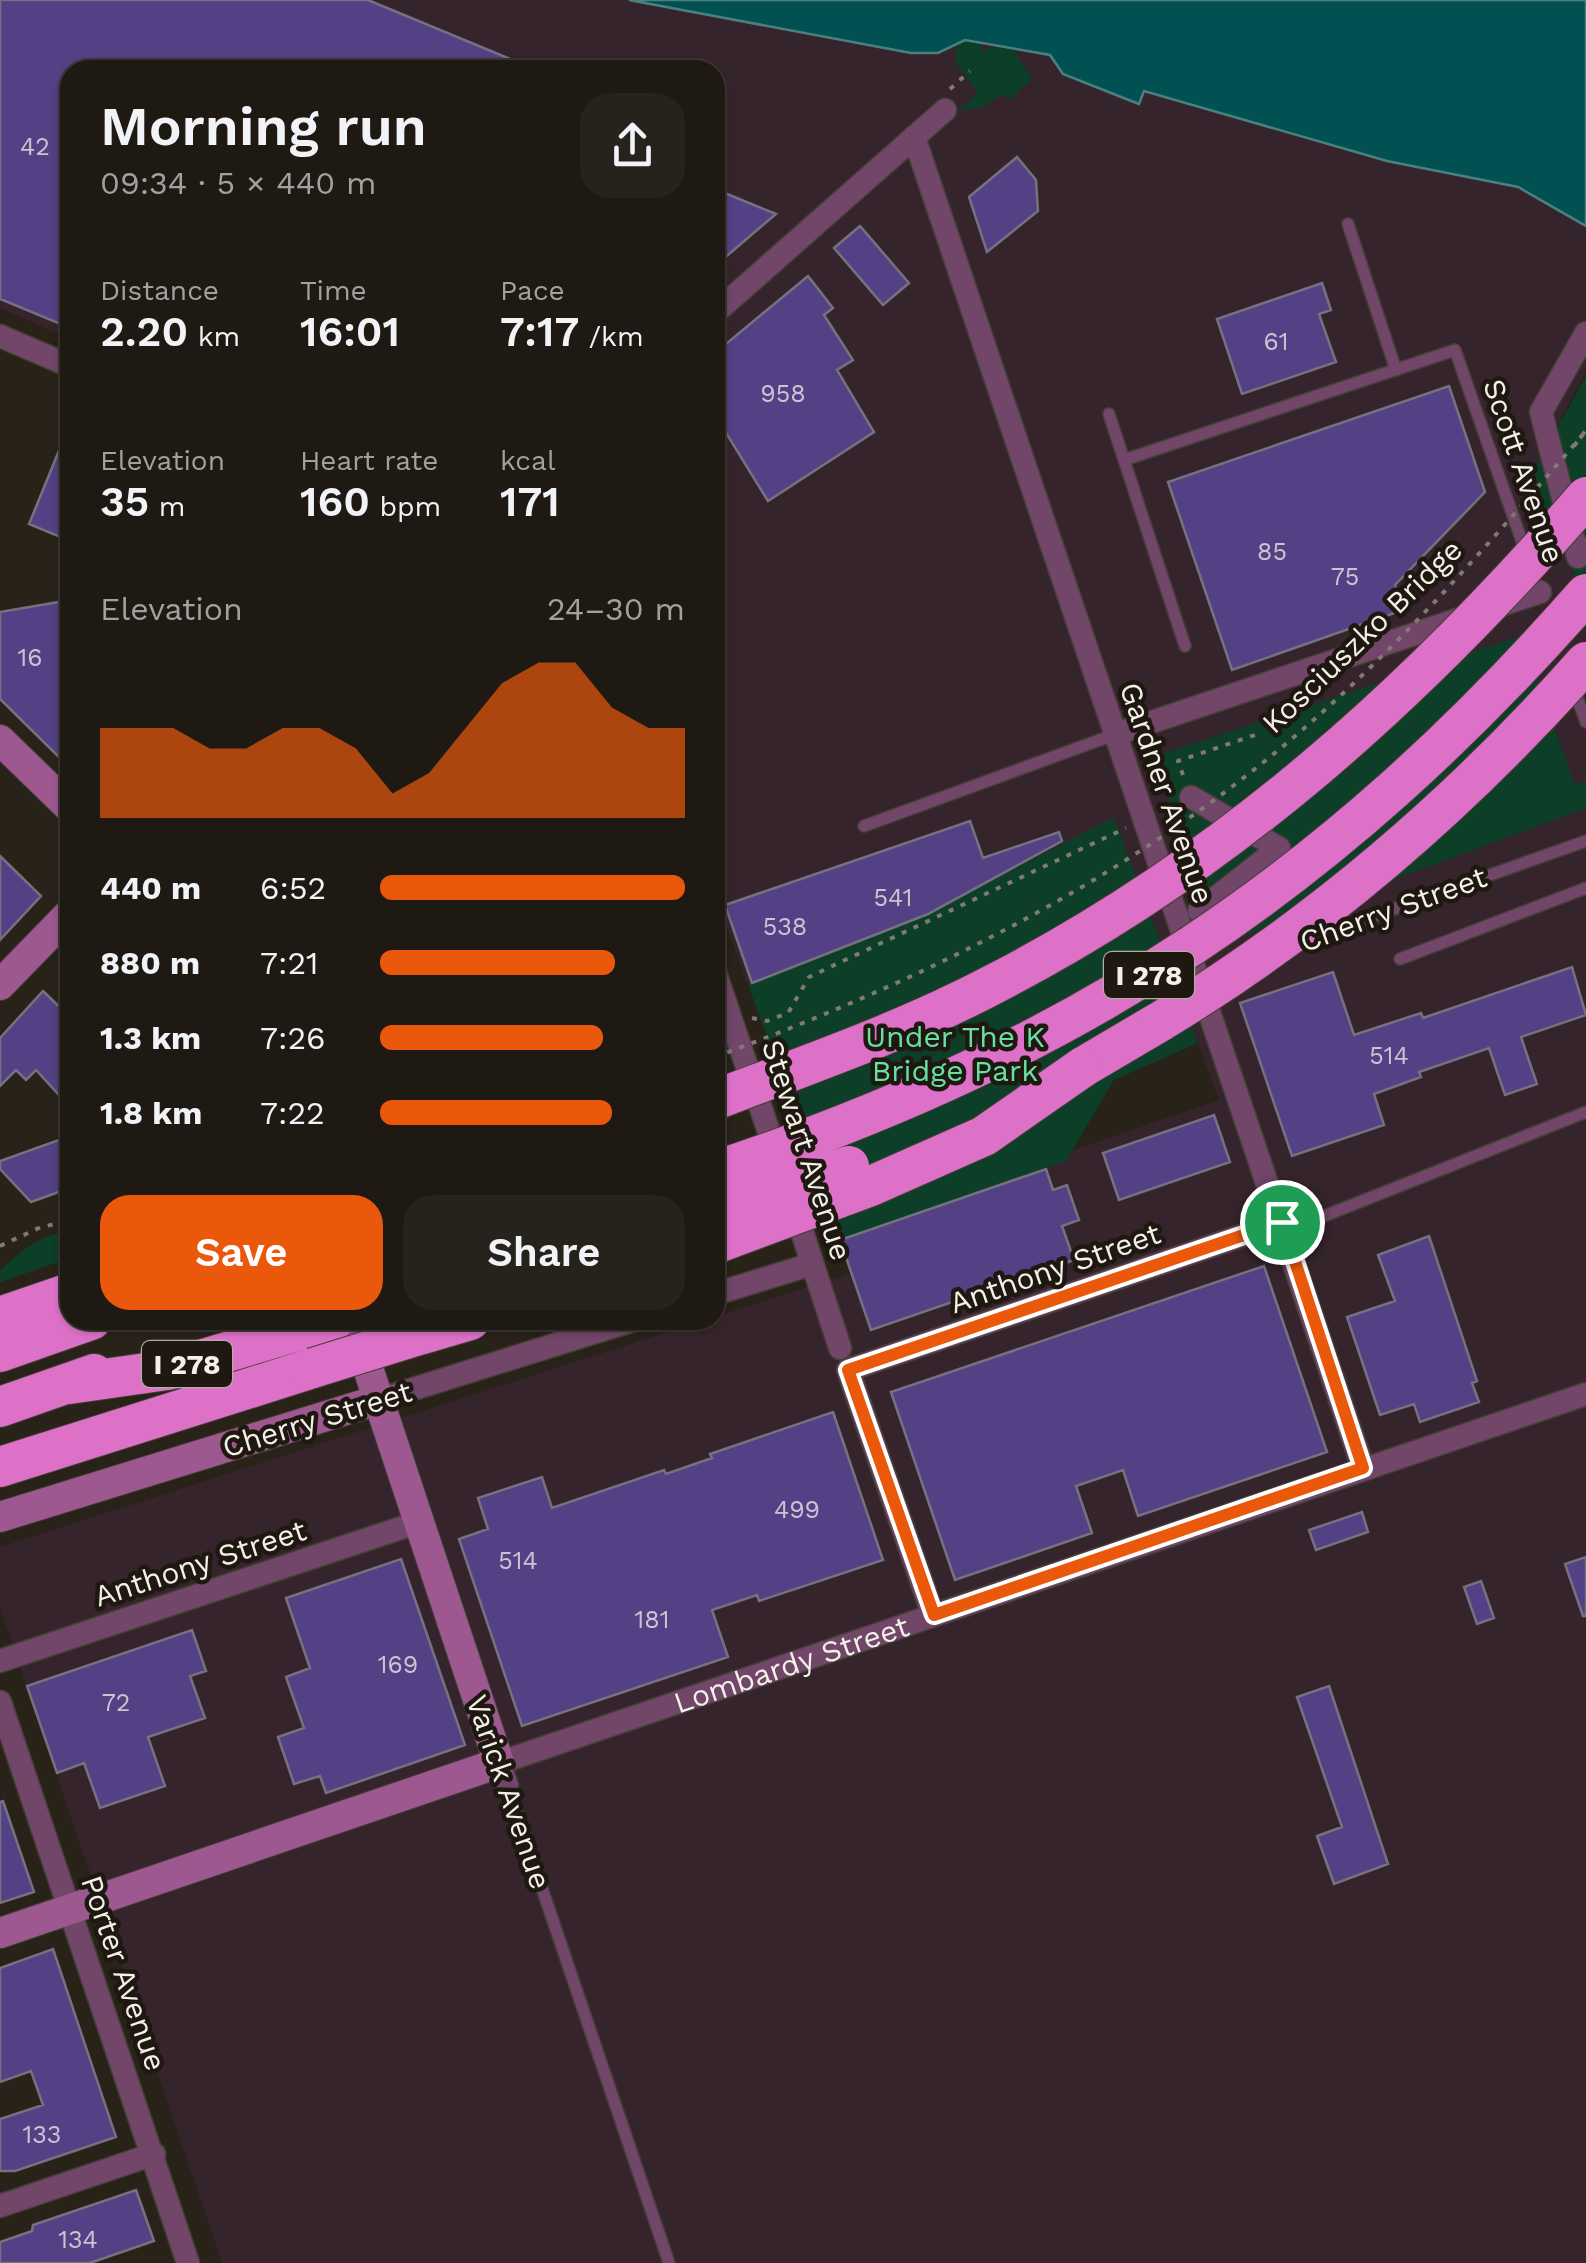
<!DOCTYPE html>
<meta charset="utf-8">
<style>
body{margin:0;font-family:"Work Sans",sans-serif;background:#26231c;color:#f1f3f6;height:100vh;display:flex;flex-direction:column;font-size:38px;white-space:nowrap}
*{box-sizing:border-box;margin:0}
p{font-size:32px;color:#a1a1a0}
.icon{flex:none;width:55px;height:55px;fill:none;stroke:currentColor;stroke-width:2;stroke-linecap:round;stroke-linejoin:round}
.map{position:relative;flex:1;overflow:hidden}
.details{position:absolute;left:60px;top:60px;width:665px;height:1270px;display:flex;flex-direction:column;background:#1e1a13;border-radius:30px;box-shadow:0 2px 8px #0004,0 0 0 2px #3c3833}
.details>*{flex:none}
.pin{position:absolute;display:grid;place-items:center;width:85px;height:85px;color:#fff;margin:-42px;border:5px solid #fff;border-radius:50%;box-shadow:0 2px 10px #0007}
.round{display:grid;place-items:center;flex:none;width:105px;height:105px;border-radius:30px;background:#26231c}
.head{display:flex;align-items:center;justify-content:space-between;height:170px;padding:0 40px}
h1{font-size:55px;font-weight:600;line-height:75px}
.figures{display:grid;grid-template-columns:repeat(3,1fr);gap:15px;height:170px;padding:10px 40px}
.figures div{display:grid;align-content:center}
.figures b{font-size:42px;font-weight:600}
.figures small{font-size:28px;font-weight:400}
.figures p{font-size:28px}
.chart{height:280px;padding:20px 40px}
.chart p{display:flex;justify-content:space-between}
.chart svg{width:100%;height:180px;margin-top:10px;fill:#ea580c;opacity:.7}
.primary-button{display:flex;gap:20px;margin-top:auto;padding:20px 40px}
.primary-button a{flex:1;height:115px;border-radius:30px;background:#ea580c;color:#fff;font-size:40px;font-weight:600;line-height:115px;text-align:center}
.primary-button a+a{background:#26231c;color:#f1f3f6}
ul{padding:0 40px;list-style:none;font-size:32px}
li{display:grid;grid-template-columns:160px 120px 1fr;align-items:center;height:75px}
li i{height:25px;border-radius:12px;background:#ea580c}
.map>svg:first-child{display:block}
</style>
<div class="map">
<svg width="1586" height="2263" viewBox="0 0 1586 2263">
<rect width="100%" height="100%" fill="#282219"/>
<path fill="#36242c" d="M0 0H629L911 53 965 39 1050 55 1139 103 1143 91 1387 161 1518 187 1586 226V372L1530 477 1586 602V2263H222L0 1607V1547L851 1273 840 1240 1046 1169 1074 1150 1219 1100 1119 830 928 914 748 985 715 894V70H70V339L0 308Z"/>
<path fill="#0c3e28" d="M960 28 980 32 981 51 1010 43 1032 79 1010 100 1004 94 979 108 958 111 978 93 955 62Z
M1586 376V602L1530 477Z
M1521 636 1572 777 1575 784 1586 781V808L1218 945 1155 756Z
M1114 817 1198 1043 1114 1080 1066 1161 840 1240 748 985 928 914Z
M70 1231V1258L0 1282V1271C20 1251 41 1234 70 1231Z"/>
<path fill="#015153" stroke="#4a8080" stroke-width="2.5" d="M629 0H1586V226L1518 187 1387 161 1144 91 1139 104 1063 74 1050 55 965 40 938 53H911Z"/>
<path fill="#544185" stroke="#75727f" stroke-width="2.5" d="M0 0H368L537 70H70V328L0 299Z
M1017 157 1036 180 1038 211 987 252 969 197Z
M715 189 776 214 715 266Z
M860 226 909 283 883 305 834 248Z
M808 276 833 308 824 315 853 360 837 370 874 432 768 501 715 415V353Z
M1322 283 1331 310 1319 314 1336 362 1242 394 1217 319Z
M1449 386 1485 492 1395 585 1403 610 1232 670 1168 482Z
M69 426H70V541L29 524Z
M70 600V768L0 699V612Z
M970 821 983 858 1059 832 1062 841 928 914 752 983 725 905Z
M0 856 41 896 0 940Z
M1572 967 1586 1015 1521 1037 1537 1084 1505 1095 1489 1048 1419 1072 1421 1077 1374 1094 1384 1125 1292 1156 1240 1003 1333 972 1354 1035 1421 1013 1423 1018Z
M43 991 70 1017V1107L36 1070 26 1080 16 1070 0 1086V1038Z
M1214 1115 1230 1162 1119 1200 1103 1153Z
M70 1136V1188L31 1202 0 1169V1161Z
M1046 1169 1053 1190 1067 1185 1079 1220 1062 1226 1074 1260 871 1330 840 1240Z
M1429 1236 1477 1381 1472 1383 1479 1402 1420 1422 1414 1404 1380 1415 1347 1317 1395 1301 1378 1255Z
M1264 1266 1327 1452 1138 1516 1123 1470 1076 1486 1092 1533 955 1580 891 1392Z
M833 1412 883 1560 759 1601 757 1595 712 1610 728 1657 522 1726 459 1539 488 1529 478 1498 542 1477 552 1508 664 1470 666 1474 712 1458 710 1454Z
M1362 1512 1368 1532 1316 1550 1309 1530Z
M1586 1557V1616H1583L1565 1564Z
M401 1559 465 1745 326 1793 320 1776 294 1784 278 1737 304 1728 286 1677 310 1668 286 1598Z
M1481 1581 1494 1618 1477 1624 1464 1587Z
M192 1630 206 1671 190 1676 205 1718 148 1737 165 1786 100 1808 84 1763 57 1773 27 1686Z
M1329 1686 1388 1864 1334 1884 1317 1836 1342 1827 1297 1697Z
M3 1801 34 1892 0 1903V1802Z
M53 1949 116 2137 15 2171H0V2119L43 2105 31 2071 0 2082V1968Z
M136 2190 154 2241 90 2263H0V2242L32 2231 33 2225Z"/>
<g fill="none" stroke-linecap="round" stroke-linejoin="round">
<g stroke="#443f36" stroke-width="14">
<path id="lane" d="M1348 224 1396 370
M1109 414 1124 460 1455 350 1526 553
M1124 460 1185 646
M1574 689 1586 722
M864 826 1116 734
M1312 938 1586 841
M1400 959 1586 888
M1284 1232 1586 1112
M507 1785 669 2263"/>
</g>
<g stroke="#443f36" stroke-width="25">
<g id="street">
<path d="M914 137 1363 1468"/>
<path d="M715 313 945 110"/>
<path d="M1586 333 1541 412 1578 557 1586 549"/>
<path d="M0 336 70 366"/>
<path d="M1116 734 1540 592"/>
<path d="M1191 797 1279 848 1199 911"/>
<path d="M715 972 778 1159"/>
<path d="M793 1204 840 1348"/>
<path d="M715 1294 812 1264"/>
<path d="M378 1400 634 1320"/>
<path d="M933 1615 848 1370 1282 1222"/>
<path d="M0 1661 419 1522"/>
<path d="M0 1702 188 2263"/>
<path id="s1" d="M507 1785 499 1763 1586 1394"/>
<path d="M0 2206 154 2154"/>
</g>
</g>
<g stroke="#443f36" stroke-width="32">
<path id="secondary" d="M0 740 70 808
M0 985 70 913
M0 1517 378 1400
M0 1933 499 1763 352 1320"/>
</g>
<g stroke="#443f36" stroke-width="42">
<path id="highway" d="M1083 1067 1161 1021
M0 1317 70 1293
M419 1335 470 1320
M0 1352 91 1320
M69 1384 167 1370 334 1320
M0 1407 94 1374
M0 1467 313 1368"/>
</g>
<path stroke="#807a73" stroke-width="4" stroke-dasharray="5 8" stroke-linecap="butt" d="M950 89 970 71
M1574 446 1586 430
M1183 775 1178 761 1261 733
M752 1018 767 1021 788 1013 809 977 1126 828
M0 1246 41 1227 70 1221"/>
<use href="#lane" stroke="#714668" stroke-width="11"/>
<use href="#street" stroke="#714668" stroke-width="22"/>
<use href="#secondary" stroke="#9d588f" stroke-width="30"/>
<use href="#highway" stroke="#dd71c8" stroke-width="40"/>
<g stroke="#443f36" stroke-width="42" stroke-linecap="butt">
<path id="highway-bridge" d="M1161 1021C1321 924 1462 802 1586 662
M715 1100C809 1064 905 1031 994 984 1227 864 1416 694 1586 497
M715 1171C1080 1050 1333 882 1586 594
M715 1211 849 1166
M715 1244 871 1186 984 1136 1083 1067
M313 1368 419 1335"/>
</g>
<path stroke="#807a73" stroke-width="4" stroke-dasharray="5 8" stroke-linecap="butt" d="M715 1057C943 973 1159 864 1339 697 1428 615 1507 523 1586 431"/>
<use href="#highway-bridge" stroke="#dd71c8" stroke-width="40"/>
</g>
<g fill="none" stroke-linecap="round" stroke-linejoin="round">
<g stroke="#fff" stroke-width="20">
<path id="route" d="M1282 1222 1363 1468 934 1615 848 1370Z"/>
</g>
<use href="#route" stroke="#ea580c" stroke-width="12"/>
</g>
<g text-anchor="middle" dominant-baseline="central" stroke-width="9" stroke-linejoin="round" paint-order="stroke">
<g font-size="25" fill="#cbc4d0">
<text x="35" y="146">42</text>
<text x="1276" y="341">61</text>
<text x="783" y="393">958</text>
<text x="1272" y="551">85</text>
<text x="1345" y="576">75</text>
<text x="30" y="657">16</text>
<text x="893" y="897">541</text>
<text x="785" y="926">538</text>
<text x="1389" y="1055">514</text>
<text x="797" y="1509">499</text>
<text x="518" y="1560">514</text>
<text x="652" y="1619">181</text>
<text x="398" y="1664">169</text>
<text x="116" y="1702">72</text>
<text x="42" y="2134">133</text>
<text x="78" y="2239">134</text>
</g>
<g fill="#1f1810" stroke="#b3aea8" stroke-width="2.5">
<rect x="1104" y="952" width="90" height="46" rx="8"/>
<rect x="142" y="1341" width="90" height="46" rx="8"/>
</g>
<g font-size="28" font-weight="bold" fill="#f3efe9">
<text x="1149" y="975">I 278</text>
<text x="187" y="1364">I 278</text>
</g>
<g font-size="30" fill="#f3efe9" stroke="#1f1810">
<text transform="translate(1524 471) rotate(71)">Scott Avenue</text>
<text transform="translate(1362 636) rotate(-44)">Kosciuszko Bridge</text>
<text transform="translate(1167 793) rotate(71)">Gardner Avenue</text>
<text transform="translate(1393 909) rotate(-20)">Cherry Street</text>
<text transform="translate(807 1150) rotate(72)">Stewart Avenue</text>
<text transform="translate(1055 1268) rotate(-19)">Anthony Street</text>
<text transform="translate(317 1419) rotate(-17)">Cherry Street</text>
<text transform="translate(200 1563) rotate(-18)">Anthony Street</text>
<text stroke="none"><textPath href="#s1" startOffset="332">Lombardy Street</textPath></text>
<text transform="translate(509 1792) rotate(71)">Varick Avenue</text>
<text transform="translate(124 1973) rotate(71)">Porter Avenue</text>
</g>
<g font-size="30" fill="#66e0a4" stroke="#1f1810">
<text x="955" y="1036">Under The K<tspan x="955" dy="34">Bridge Park</tspan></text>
</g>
</g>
</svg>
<div class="pin" style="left:1282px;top:1222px;background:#1e9e55"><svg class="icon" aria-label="arrive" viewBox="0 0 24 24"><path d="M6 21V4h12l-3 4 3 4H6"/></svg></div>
<section class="details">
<div class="head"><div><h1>Morning run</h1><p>09:34 · 5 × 440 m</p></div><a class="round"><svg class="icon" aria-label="share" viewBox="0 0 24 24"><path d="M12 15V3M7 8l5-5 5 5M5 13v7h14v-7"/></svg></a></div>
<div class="figures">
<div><p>Distance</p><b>2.20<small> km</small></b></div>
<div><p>Time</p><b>16:01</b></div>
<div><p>Pace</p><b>7:17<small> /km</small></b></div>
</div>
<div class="figures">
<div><p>Elevation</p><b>35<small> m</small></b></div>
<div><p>Heart rate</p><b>160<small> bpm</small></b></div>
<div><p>kcal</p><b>171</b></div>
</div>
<div class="chart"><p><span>Elevation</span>24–30 m</p>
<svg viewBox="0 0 160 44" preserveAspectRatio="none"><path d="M0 44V22L10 22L20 22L30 27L40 27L50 22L60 22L70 27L80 38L90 33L100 22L110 11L120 6L130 6L140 17L150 22L160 22V44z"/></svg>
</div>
<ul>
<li><b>440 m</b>6:52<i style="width:100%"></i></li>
<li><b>880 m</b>7:21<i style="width:77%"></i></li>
<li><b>1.3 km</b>7:26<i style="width:73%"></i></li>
<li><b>1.8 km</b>7:22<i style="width:76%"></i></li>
</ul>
<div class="primary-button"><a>Save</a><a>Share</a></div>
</section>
</div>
